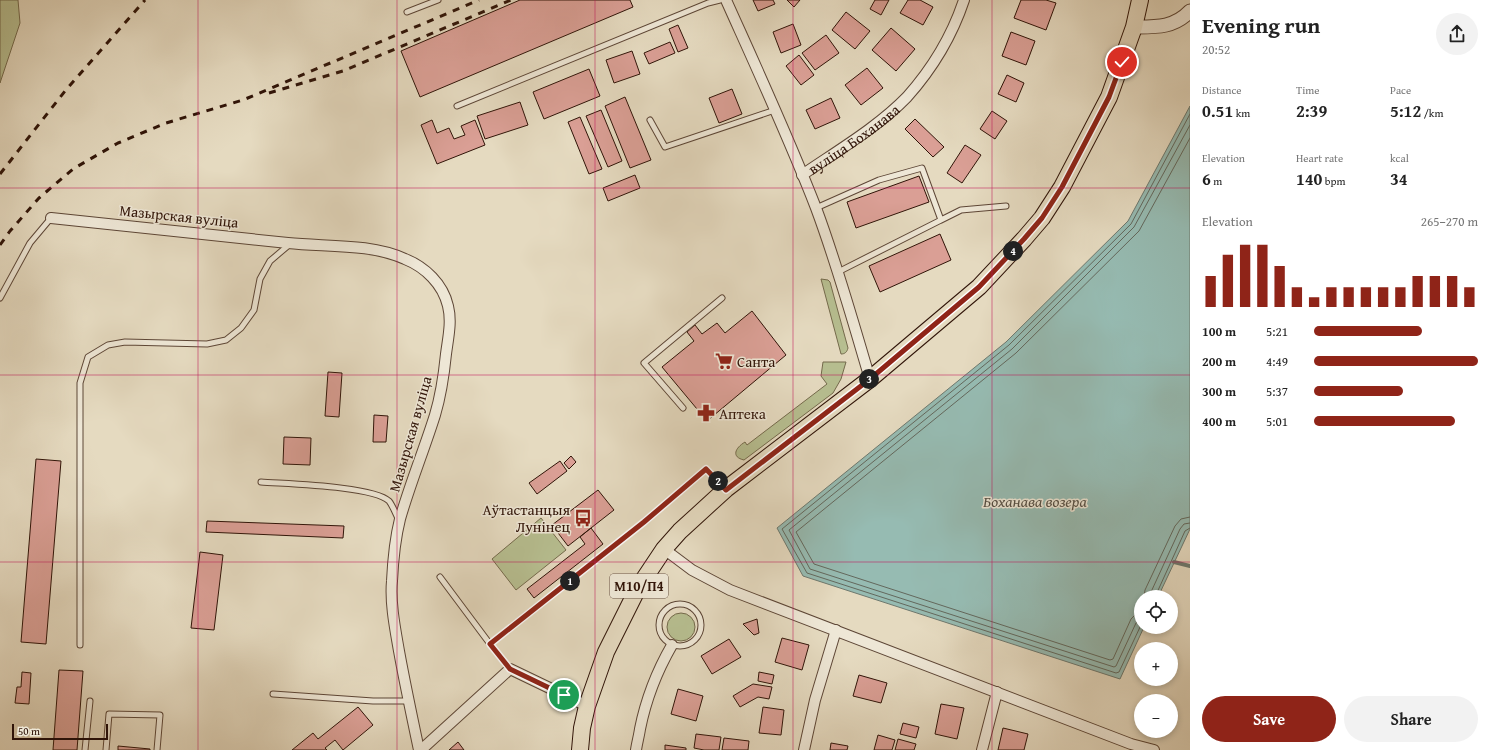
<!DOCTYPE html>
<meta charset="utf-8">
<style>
body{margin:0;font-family:"Gentium Book Plus",serif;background:#f2f2f2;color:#222;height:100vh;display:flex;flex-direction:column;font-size:15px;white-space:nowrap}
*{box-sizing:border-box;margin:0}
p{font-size:13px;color:#767676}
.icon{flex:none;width:22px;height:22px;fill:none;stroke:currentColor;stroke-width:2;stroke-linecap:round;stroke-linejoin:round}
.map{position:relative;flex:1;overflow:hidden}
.panel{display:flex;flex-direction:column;background:#fff;width:300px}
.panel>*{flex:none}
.fabs{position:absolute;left:1134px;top:590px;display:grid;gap:8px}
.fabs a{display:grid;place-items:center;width:44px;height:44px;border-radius:50%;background:#fff;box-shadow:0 2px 6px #0003;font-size:20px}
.scale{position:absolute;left:12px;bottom:10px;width:96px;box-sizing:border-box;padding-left:4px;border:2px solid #301408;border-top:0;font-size:11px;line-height:14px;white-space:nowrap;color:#301408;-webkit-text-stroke:3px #eee7d6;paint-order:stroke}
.pin{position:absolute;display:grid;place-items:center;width:34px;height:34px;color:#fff;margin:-17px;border:2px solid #fff;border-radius:50%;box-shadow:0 1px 4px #0007}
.km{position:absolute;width:20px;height:20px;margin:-10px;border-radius:50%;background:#222;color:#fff;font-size:11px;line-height:20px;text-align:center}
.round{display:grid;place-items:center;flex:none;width:42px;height:42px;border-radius:21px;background:#f2f2f2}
.head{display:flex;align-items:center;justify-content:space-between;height:68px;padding:0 12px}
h1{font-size:22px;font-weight:600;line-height:30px}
.figures{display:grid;grid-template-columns:repeat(3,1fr);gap:6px;height:68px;padding:4px 12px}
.figures div{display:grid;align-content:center}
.figures b{font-size:17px;font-weight:600}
.figures small{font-size:11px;font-weight:400}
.figures p{font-size:11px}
.chart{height:112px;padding:8px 12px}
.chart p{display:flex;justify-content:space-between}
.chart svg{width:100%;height:72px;margin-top:4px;stroke:#8f2418;stroke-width:6}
.action{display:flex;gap:8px;margin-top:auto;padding:8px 12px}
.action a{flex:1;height:46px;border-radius:24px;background:#8f2418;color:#fff;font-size:16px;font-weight:600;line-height:46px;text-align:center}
.action a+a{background:#f2f2f2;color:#222}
ul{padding:0 12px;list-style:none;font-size:13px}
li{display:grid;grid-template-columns:64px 48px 1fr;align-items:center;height:30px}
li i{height:10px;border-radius:5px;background:#8f2418}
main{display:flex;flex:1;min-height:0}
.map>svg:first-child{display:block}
</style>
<main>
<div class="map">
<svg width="1190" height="750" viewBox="0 0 1190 750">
<rect width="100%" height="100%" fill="#e5dac0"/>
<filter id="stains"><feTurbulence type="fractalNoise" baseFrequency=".005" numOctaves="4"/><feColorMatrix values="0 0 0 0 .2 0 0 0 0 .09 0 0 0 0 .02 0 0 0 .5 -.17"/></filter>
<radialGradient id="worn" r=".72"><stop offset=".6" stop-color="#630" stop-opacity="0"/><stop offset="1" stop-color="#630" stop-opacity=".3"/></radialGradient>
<path fill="#b7bf91" stroke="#746a4c" d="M0 0H18L20 23 0 83Z
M821 279 828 280 830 282 848 348C847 352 845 354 841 354Z
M823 362H846L841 379 833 393 744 460C731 457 735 448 745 442L747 445 827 384 821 376Z
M541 518 566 550 516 590 492 559Z
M667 627a14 14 0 1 1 28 0a14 14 0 1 1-28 0Z"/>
<path fill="#96bbb2" stroke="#6d786e" d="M1190 106V529L1158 597H1141V627H1144L1120 679 803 576 777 528 1006 342 1128 221Z"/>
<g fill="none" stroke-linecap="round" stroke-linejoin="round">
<path stroke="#63685d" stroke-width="1" d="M1144 597 1145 590 1175 526 1181 519 1190 517
M1150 597 1151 592 1180 529 1184 524 1190 523
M1155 597 1185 531 1190 528
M1141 612 1135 615 1131 619 1113 659 1110 660 814 564 796 532 1016 353 1139 231 1190 138
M1141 619 1136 623 1116 666 1114 667 810 569 789 530 1012 349 1134 227 1190 125
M1141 625 1119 672 1116 673 807 573 782 529 1009 345 1131 224 1190 114"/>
<path stroke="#6d786e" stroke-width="4" d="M1174 562 1190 566"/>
</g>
<path fill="#da9f95" stroke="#301408" d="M520 0H630L633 7 420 97 401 51Z
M753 0H773L775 4 758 11Z
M787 0H800L794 7Z
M875 0H889L881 15 870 9Z
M908 0H920L933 7 923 25 900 13Z
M1021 0H1046L1056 3 1046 30 1014 18Z
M846 12 870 31 855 49 832 30Z
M793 24 801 45 781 53 773 32Z
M678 25 688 48 678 52 669 29Z
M891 28 915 49 896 71 872 50Z
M1011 32 1035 41 1026 65 1002 56Z
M826 35 839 53 815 70 802 53Z
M670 42 675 53 649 64 644 53Z
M632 51 640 74 614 83 606 60Z
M799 55 814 75 801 85 786 66Z
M867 68 883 88 861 105 845 85Z
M589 69 600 96 544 119 533 92Z
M1007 75 1024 83 1016 102 998 94Z
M732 89 742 114 719 123 709 98Z
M625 97 651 160 630 168 605 106Z
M831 98 840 118 815 129 806 110Z
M520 102 528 125 485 139 477 116Z
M601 110 622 161 608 167 586 116Z
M992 111 1007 121 995 139 980 129Z
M580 117 602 169 589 174 568 122Z
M915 119 944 147 933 157 905 129Z
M432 120 437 133 449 128 454 139 465 135 461 126 475 120 485 145 437 164 421 125Z
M965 145 981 155 962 183 947 173Z
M635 175 640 188 608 201 603 188Z
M919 176 929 202 856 228 847 202Z
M940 234 951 260 880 292 869 266Z
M752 311 786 355 707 421 662 367 694 341 687 332 695 325 702 334 717 323 725 333Z
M328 372 342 373 339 417 325 416Z
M374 415 388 416 386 442H373Z
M284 437 311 438 310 465 283 464Z
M571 456 576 462 569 469 564 463Z
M36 459 61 461 46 644 21 642Z
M560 461 567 471 537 494 529 483Z
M598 490 614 510 568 546 552 525Z
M207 521 344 526 343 538 206 532Z
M591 528 603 544 534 598 527 589 585 544 580 537Z
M200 552 223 555 214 630 191 628Z
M757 619 759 633 754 635 743 624Z
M782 638 809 645 802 670 775 662Z
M729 639 741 657 712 674 701 656Z
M59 670 83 671 77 750H53Z
M22 672 31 673 29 704 15 703 17 687H21Z
M759 672 774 675 772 684 758 681Z
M859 675 887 683 881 703 853 696Z
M753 684 772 687 769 699 758 697 740 707 733 696Z
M678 689 703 696 696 721 671 714Z
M941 704 964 708 957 739 935 734Z
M358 707 373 725 343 750 335 740 325 748 327 750H292L313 733 318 739Z
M763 707 784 710 781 735 759 733Z
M903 723 919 727 916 738 900 734Z
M1003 728 1028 734 1024 750H998Z
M696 734 721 737 719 750H704L694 748Z
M878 735 895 740 892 750H874Z
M724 738 749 741 748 750H722Z
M898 739 916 744 914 750H895Z
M458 742 464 750H449Z
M831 743 848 746 847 750H830Z
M665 745 686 748V750H665Z
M118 746 150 749V750H118Z"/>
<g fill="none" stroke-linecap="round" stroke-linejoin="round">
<g stroke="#5d4636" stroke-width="7">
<path id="service" d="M407 12 438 0
M457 106 708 3 720 0
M650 120 665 147 775 110
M816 208 879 180 922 168 941 220 838 272
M941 220 961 210 1006 206
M0 298 30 243 51 218
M683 408 644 363 722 298
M261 482C286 484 373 486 389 501 393 506 396 515 399 520
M440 577 490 644 510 669
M659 625a21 21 0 1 1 42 0a21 21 0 1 1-42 0Z
M490 644 644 522 706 469 725 489
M80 645V383L88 357 108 345 125 342 207 344 226 340 241 328 254 310 260 279 270 261 290 244
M273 694 373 701H408
M85 750 90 701
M106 750 109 714 160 715 157 750"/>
</g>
<g stroke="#5d4636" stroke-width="12">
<g id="minor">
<path d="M726 0C757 69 789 138 816 208 837 264 853 322 870 379"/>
<path id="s1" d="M802 175C837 151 878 127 907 97 932 69 952 36 964 0"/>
<path d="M51 218C130 226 209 235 288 243 325 247 370 243 405 259 425 267 443 284 448 306 452 322 448 338 446 354 444 374 441 395 435 415 424 450 410 484 400 519 395 539 393 560 392 581 390 603 395 628 399 651 405 684 412 717 419 750"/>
<path d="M664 549 692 570 730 590 1131 744 1154 750"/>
<path d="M421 750 510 669 587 706"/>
<path d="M636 750C637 743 639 736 640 729 646 699 657 671 672 645"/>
<path d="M804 750 815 700 836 630"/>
<path d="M982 750 997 692"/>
</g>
</g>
<g stroke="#5d4636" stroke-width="15">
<path id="tertiary" d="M1134 27C1156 27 1174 28 1190 11"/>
</g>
<g stroke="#301408" stroke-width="18">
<path id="primary" d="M580 750 582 728 587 706 606 652 638 588 664 549 680 531 726 489 870 379 979 287 1024 239 1042 218 1062 187 1109 97 1134 27 1140 0"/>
</g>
<use href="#service" stroke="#eee7d6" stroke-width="5"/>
<use href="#minor" stroke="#eee7d6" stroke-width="10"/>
<use href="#tertiary" stroke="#eee7d6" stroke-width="13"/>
<use href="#primary" stroke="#e5dac0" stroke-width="16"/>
<path stroke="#301408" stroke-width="3" stroke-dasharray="7 7" stroke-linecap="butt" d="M269 93 343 71 511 0
M0 174 65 91 145 0
M0 245 10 231 39 198 73 169 118 143 166 123 243 100 479 0"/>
</g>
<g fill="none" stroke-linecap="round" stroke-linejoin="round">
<g stroke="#fff" stroke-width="8">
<path id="route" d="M564 695 510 669 490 644 644 522 706 469 726 490 870 379 979 287 1024 239 1042 218 1062 187 1109 97 1122 62"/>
</g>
<use href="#route" stroke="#8f2418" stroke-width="5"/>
</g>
<path fill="none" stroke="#c2185b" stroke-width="1" stroke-opacity="0.55" d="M198 0V750M397 0V750M595 0V750M793 0V750M992 0V750M0 188H1190M0 375H1190M0 562H1190"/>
<defs>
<g id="supermarket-bare" transform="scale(1.38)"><path d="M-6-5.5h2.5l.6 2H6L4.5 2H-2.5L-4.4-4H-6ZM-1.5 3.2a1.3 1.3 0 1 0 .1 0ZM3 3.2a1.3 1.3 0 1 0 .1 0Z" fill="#8f2418" stroke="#eee7d6" stroke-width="2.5" paint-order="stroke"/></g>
<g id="pharmacy-bare" transform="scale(1.38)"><path d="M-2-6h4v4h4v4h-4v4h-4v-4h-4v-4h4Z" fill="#8f2418" stroke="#eee7d6" stroke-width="2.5" paint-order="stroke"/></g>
<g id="bus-bare" transform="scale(1.38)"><path d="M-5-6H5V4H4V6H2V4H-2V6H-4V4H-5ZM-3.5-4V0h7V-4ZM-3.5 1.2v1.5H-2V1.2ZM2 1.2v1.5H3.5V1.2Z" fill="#8f2418" stroke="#eee7d6" stroke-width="2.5" paint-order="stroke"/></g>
</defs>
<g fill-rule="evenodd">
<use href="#supermarket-bare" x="724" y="361"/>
<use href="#pharmacy-bare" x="706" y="413"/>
<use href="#bus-bare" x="583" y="518"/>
</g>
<g text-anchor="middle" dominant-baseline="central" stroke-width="3" stroke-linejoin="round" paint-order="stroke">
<rect fill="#eee7d6" stroke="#695346" stroke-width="1" x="610" y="574" width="58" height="24" rx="3"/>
<g font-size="14" font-weight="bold" fill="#301408">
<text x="639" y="586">М10/П4</text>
</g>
<g font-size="15" fill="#301408" stroke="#eee7d6">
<text stroke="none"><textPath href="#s1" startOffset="63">вуліца Боханава</textPath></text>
<text transform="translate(179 216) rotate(6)">Мазырская вуліца</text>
<text transform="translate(410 434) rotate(-74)">Мазырская вуліца</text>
</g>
<g font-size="15" fill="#301408" stroke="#eee7d6" text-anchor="start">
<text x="737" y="361">Санта</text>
<text x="719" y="413">Аптека</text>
<text x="570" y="509" text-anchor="end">Аўтастанцыя<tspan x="570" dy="17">Лунінец</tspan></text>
</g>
<g font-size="16" font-style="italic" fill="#544e44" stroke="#eee7d6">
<text x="1035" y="501">Боханава возера</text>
</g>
</g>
<rect width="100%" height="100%" filter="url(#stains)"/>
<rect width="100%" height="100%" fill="url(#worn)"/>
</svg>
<div class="fabs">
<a><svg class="icon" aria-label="locate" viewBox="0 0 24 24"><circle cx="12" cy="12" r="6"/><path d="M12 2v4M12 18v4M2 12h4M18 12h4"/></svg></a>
<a>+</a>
<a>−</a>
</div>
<div class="scale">50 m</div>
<div class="pin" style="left:564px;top:695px;background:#1e9e55"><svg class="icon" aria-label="arrive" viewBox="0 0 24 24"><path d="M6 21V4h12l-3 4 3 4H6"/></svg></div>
<div class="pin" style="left:1122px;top:62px;background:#d93025"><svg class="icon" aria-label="check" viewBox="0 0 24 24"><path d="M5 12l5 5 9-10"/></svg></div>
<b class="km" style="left:570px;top:581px">1</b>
<b class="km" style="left:718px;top:481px">2</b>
<b class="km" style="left:869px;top:379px">3</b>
<b class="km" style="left:1013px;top:251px">4</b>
</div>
<section class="panel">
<div class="head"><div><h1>Evening run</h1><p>20:52</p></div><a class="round"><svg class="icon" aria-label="share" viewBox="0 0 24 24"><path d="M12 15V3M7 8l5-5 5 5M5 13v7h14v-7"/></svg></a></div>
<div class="figures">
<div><p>Distance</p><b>0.51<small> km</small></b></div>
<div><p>Time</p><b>2:39</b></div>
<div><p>Pace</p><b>5:12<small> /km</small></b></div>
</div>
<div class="figures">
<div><p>Elevation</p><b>6<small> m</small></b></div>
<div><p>Heart rate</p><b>140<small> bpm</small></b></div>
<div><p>kcal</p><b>34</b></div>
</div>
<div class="chart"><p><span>Elevation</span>265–270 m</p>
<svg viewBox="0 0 160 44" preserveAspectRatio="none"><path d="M5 44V25M15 44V12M25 44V6M35 44V6M45 44V19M55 44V32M65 44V38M75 44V32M85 44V32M95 44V32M105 44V32M115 44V32M125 44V25M135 44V25M145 44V25M155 44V32"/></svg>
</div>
<ul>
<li><b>100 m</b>5:21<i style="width:66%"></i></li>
<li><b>200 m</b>4:49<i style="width:100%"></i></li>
<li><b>300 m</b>5:37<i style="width:54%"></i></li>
<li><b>400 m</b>5:01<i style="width:86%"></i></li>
</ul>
<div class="action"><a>Save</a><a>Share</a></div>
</section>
</main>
